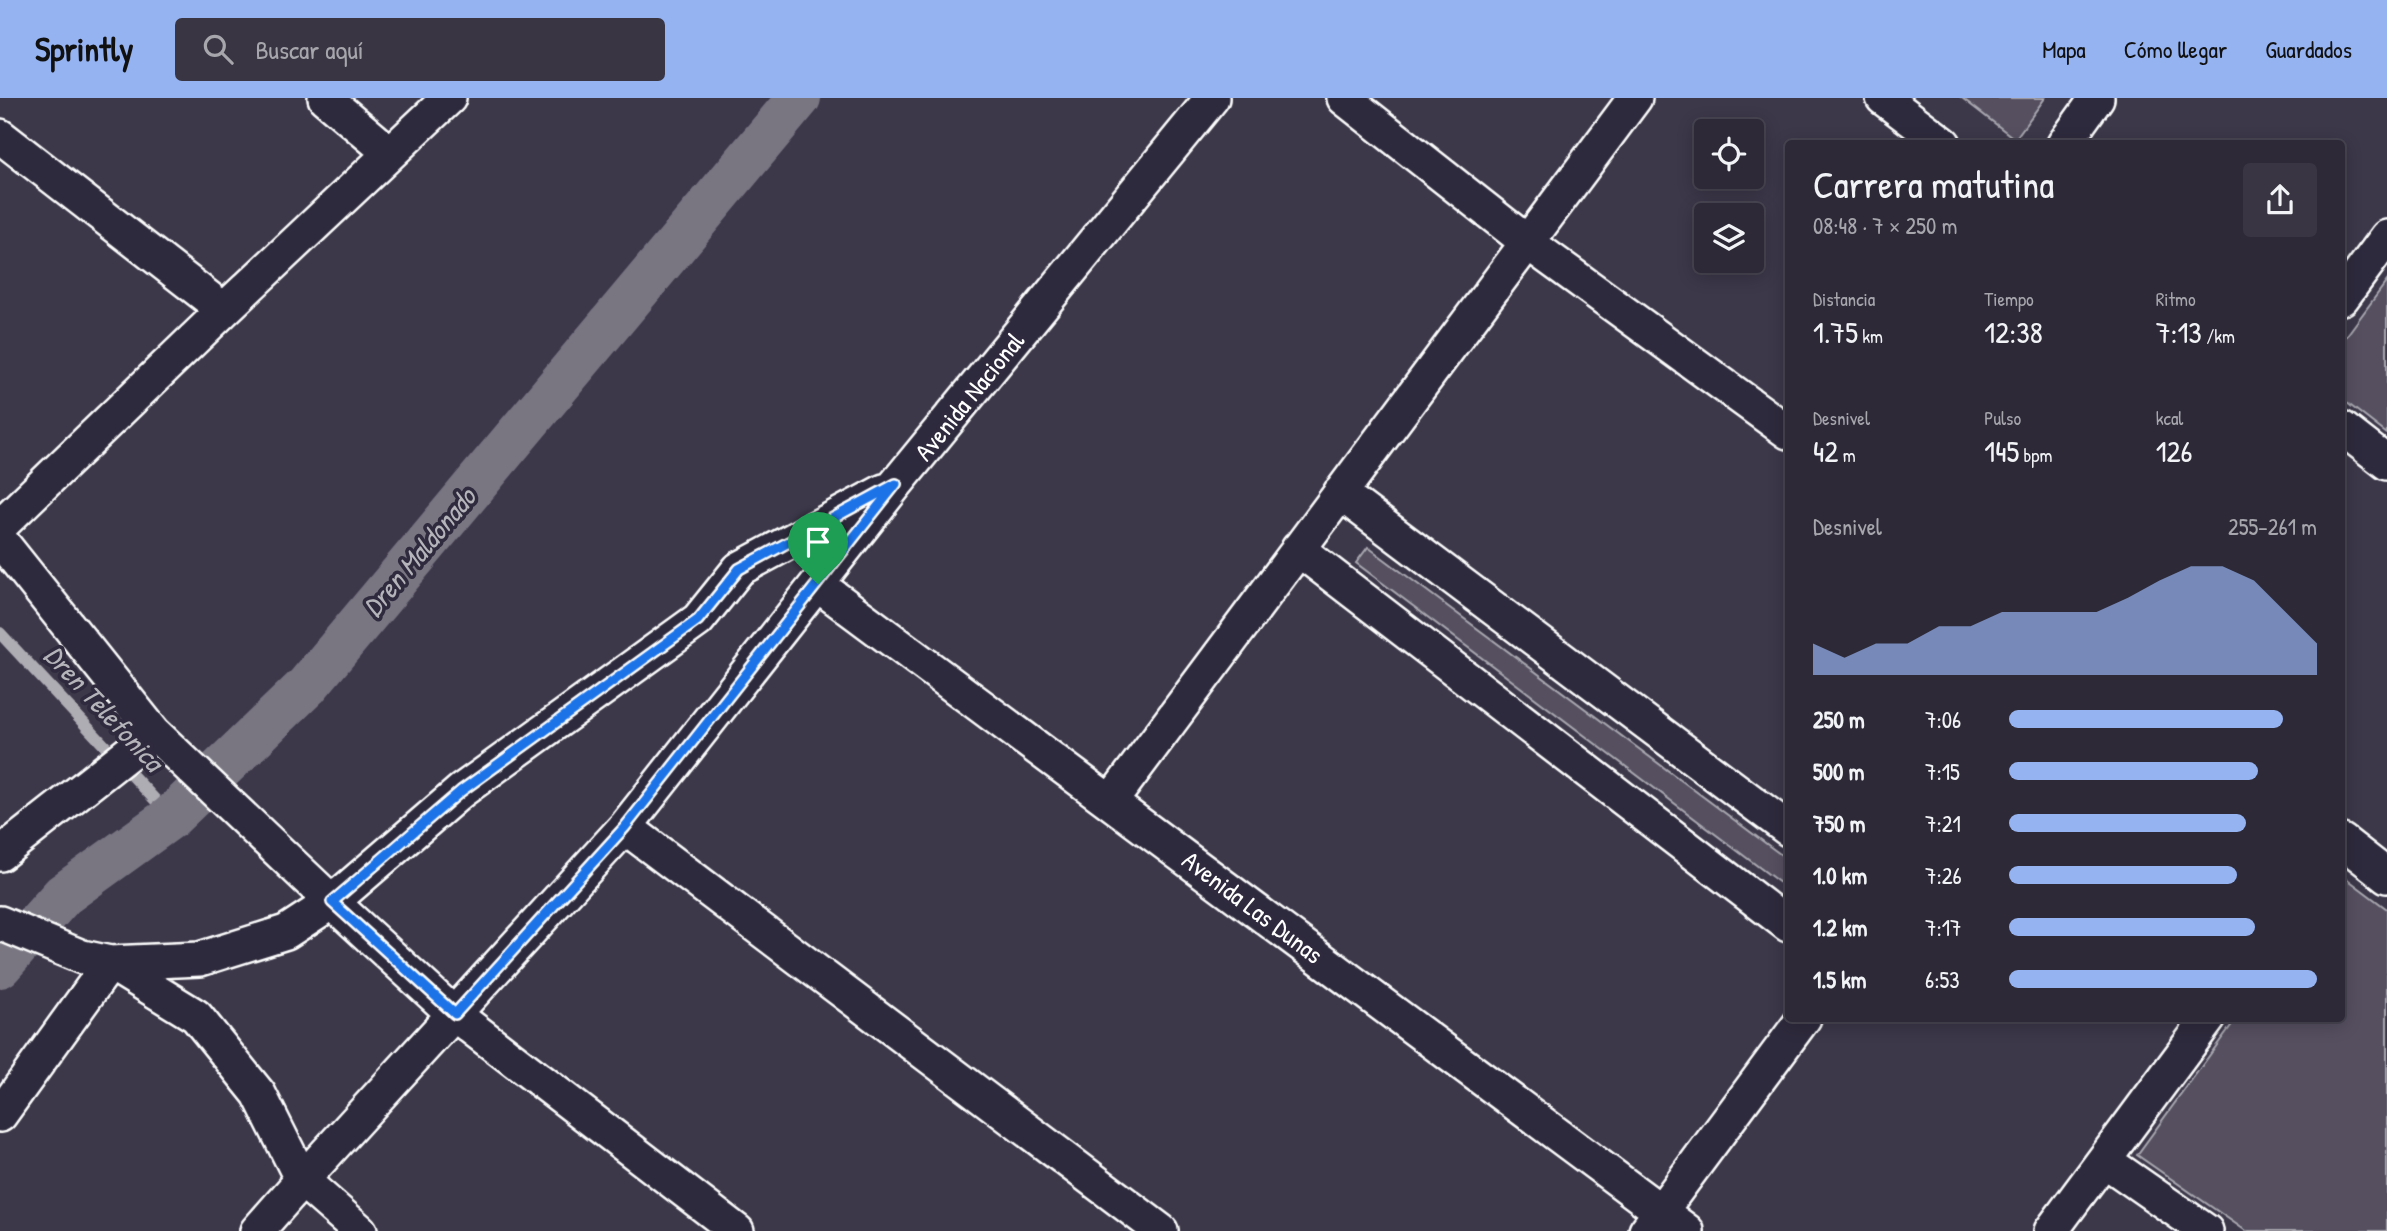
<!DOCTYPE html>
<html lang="es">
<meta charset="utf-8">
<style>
body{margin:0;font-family:"Patrick Hand",sans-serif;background:#393542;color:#f1f3f6;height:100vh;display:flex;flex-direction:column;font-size:26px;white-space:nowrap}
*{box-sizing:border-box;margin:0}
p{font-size:23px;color:#a7a6ad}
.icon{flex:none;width:38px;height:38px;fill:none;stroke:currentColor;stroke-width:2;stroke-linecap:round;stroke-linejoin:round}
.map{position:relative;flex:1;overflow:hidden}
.sheet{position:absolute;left:1785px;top:42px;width:560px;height:882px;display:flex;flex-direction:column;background:#2d2937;border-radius:7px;box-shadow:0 4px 18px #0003,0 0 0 2px #484552}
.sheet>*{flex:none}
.fabs{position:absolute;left:1694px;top:21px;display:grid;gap:14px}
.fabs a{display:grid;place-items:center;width:70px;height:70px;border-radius:7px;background:#2d2937;box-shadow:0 4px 18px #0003,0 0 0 2px #484552;font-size:35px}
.pin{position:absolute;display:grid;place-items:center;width:60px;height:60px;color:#fff;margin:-72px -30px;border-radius:50% 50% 50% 0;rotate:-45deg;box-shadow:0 0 7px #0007}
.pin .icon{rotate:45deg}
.round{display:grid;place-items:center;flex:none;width:74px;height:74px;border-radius:7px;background:#393542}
.headline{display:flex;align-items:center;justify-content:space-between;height:119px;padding:0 28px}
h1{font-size:38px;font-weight:600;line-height:52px}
.metrics{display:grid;grid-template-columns:repeat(3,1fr);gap:10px;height:119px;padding:7px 28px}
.metrics div{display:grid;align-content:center}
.metrics b{font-size:30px;font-weight:600}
.metrics small{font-size:19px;font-weight:400}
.metrics p{font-size:19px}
.chart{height:196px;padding:14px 28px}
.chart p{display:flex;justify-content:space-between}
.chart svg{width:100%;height:126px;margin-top:7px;fill:#95b2f1;opacity:.7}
ul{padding:0 28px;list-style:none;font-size:23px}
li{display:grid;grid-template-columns:112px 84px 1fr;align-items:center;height:52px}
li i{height:18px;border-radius:9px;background:#95b2f1}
header{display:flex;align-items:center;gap:42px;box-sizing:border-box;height:98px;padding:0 35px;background:#95b2f1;color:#111}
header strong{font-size:33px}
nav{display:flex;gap:38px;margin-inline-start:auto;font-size:24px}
.search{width:490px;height:63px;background:#393542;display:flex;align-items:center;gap:18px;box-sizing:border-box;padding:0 24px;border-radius:7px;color:#a7a6ad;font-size:26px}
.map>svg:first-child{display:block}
</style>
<header>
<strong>Sprintly</strong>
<div class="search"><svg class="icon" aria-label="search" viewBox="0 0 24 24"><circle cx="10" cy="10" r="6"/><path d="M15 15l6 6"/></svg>Buscar aquí</div>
<nav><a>Mapa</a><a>Cómo llegar</a><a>Guardados</a></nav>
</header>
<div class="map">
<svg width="2387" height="1133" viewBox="0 0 2387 1133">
<rect width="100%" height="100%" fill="#3c3749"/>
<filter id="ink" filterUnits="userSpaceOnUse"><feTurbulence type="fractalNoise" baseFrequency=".0143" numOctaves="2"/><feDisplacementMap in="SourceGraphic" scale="14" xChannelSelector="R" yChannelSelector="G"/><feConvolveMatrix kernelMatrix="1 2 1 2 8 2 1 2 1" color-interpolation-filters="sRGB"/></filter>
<g filter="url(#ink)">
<path fill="#555060" stroke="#aaa8b0" stroke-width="2" d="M1962 0H2045L2015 41Z
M2387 183V336L2342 301V244Z
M1368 449 1788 762V791L1356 465Z
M2342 777 2387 811V1133H2246L2137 1057 2236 921 2342 920Z"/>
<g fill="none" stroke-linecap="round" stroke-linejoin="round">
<path stroke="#afadb4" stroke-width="12" d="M0 535 171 719"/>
<path stroke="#797682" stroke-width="44" d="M0 868 63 797 171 719 307 588 799 0"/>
<g stroke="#fff" stroke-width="38">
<path id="street" d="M325 0 390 55
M1344 0 1527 144 1788 334
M1883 0 1944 46
M0 38 224 212
M2064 46 2097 0
M2342 200 2387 139
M2342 330 2387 365
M1340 395 1788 731
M0 428 224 212 449 0
M0 442 154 635 332 804 455 917 737 1133
M1298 451 1788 827
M818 487 1687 1133
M1111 703 1635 0
M625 729 1161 1133
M2342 743 2387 778
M0 756 154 635
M0 825 82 859 110 865 200 861 286 834 332 804 461 693 698 522 739 471 884 393
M0 1017 110 865 196 918 259 996 302 1082 360 1133
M2104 1062 2206 1133
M257 1133 302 1082 625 729 896 386 1212 0
M1646 1133 1804 920
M2051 1133 2209 920"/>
</g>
<use href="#street" stroke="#2f2a3d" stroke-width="33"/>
</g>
</g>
<g fill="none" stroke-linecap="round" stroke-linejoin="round" filter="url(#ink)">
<g stroke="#fff" stroke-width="14">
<path id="route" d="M896 386 625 729 455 916 332 804 461 693 698 522 739 471Z"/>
</g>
<use href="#route" stroke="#1a73e8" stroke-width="9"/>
</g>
<g text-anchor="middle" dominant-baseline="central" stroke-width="7" stroke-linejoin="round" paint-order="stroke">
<g font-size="26" fill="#fff" stroke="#2f2a3d">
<text transform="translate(969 298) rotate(-51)">Avenida Nacional</text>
<text transform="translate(1253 809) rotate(37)">Avenida Las Dunas</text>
</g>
<g font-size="28" font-style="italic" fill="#b5b4ba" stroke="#2f2a3d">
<text transform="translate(419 454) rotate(-50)">Dren Maldonado</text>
<text transform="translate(104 610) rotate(47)">Dren Telefonica</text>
</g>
</g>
</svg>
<div class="fabs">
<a><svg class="icon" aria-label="locate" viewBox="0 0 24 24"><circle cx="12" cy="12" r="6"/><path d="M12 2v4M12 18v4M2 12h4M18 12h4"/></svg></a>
<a><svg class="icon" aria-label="layers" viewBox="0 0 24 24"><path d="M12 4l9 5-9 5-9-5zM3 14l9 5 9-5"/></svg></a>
</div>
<div class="pin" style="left:818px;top:486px;background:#1e9e55"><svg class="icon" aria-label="arrive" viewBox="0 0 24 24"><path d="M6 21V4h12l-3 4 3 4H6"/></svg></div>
<section class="sheet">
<div class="headline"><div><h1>Carrera matutina</h1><p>08:48 · 7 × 250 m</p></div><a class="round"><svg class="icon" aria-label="share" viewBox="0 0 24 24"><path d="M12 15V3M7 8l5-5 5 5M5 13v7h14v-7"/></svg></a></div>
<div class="metrics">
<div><p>Distancia</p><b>1.75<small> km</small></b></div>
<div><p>Tiempo</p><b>12:38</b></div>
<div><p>Ritmo</p><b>7:13<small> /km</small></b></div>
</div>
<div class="metrics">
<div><p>Desnivel</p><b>42<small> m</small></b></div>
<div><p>Pulso</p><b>145<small> bpm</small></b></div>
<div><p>kcal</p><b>126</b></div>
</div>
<div class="chart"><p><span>Desnivel</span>255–261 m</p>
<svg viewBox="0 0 160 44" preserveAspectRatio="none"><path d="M0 44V33L10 38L20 33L30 33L40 27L50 27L60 22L70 22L80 22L90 22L100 17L110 11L120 6L130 6L140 11L150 22L160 33V44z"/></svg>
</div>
<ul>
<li><b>250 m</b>7:06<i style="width:89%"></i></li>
<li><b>500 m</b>7:15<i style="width:81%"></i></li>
<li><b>750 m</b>7:21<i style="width:77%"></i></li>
<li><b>1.0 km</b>7:26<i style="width:74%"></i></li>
<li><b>1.2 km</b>7:17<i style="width:80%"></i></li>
<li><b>1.5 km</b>6:53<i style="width:100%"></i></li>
</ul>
</section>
</div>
